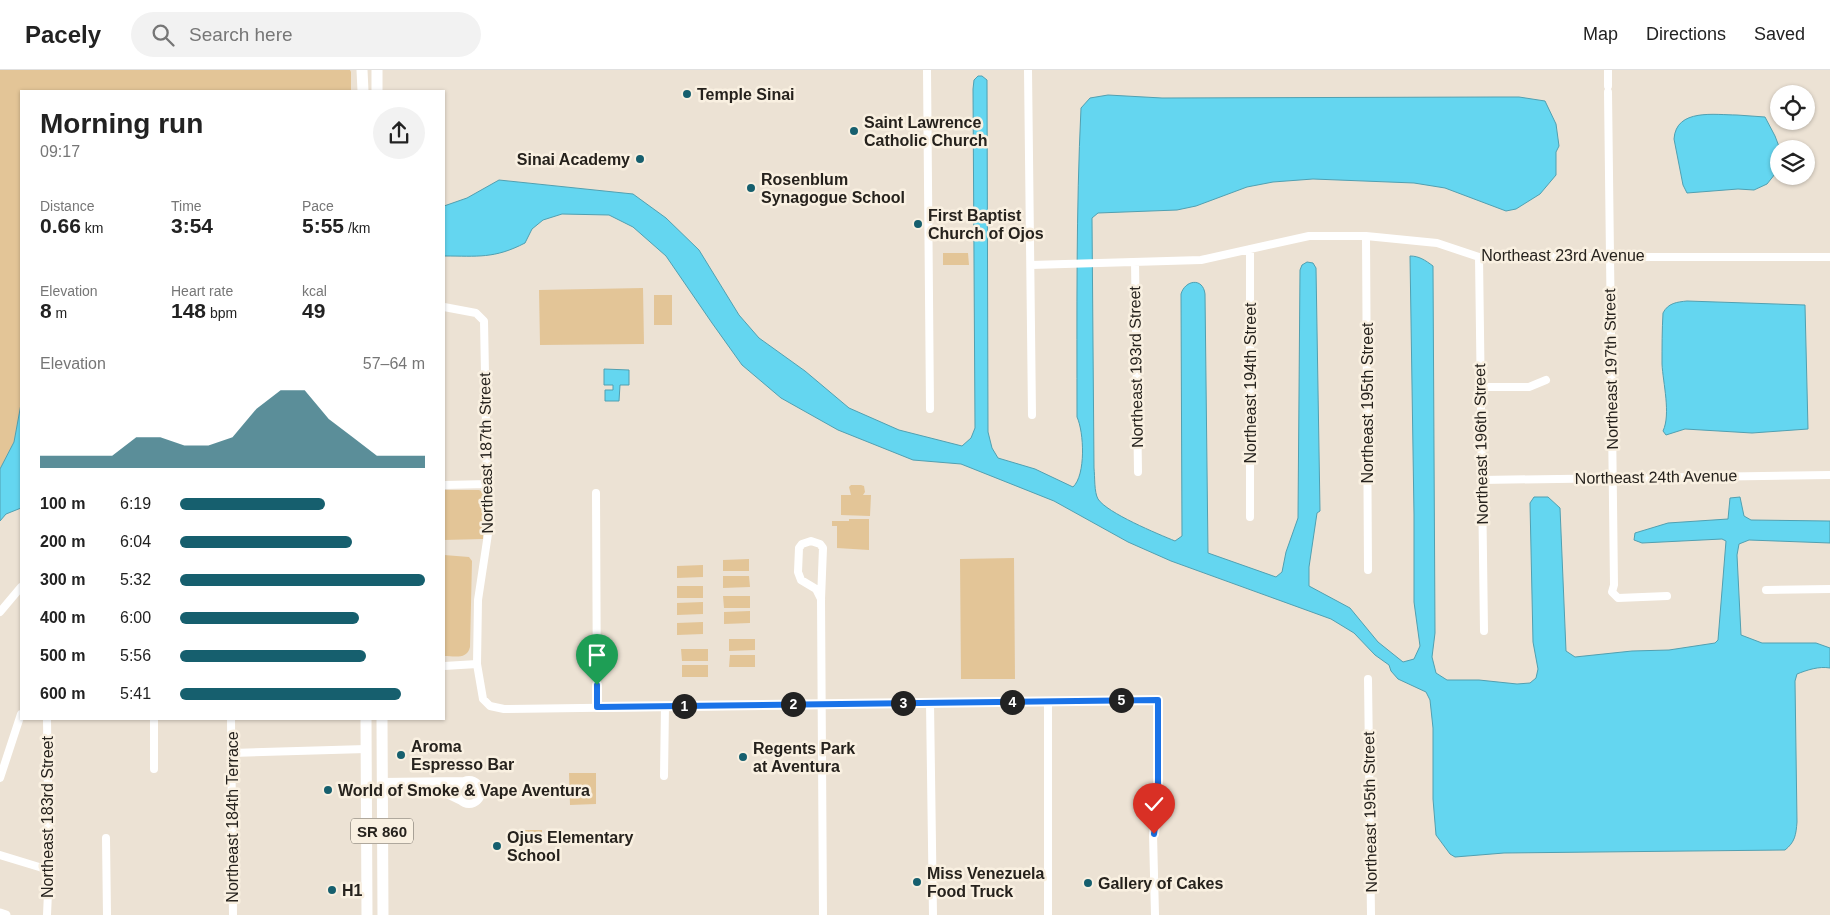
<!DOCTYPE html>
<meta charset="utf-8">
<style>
body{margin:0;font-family:Arial,sans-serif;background:#f2f2f2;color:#222;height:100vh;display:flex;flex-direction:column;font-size:19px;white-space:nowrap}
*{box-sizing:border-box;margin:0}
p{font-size:16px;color:#767676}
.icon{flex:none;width:28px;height:28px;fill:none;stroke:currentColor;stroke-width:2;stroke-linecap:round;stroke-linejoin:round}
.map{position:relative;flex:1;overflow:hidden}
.drawer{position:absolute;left:20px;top:20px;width:425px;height:630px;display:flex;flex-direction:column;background:#fff;border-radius:0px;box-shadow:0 1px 4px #0004}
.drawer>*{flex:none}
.fabs{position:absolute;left:1770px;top:15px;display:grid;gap:10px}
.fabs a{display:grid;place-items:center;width:45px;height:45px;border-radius:50%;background:#fff;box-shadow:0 1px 4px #0004;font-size:25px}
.pin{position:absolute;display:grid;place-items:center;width:42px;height:42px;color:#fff;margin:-51px -21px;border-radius:50% 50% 50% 0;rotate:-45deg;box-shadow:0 0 5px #0007}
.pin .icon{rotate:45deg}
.km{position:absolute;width:25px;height:25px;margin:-12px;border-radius:50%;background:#222;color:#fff;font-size:14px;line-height:25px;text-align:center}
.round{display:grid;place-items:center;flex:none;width:52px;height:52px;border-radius:26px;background:#f2f2f2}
.head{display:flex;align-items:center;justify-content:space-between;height:85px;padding:0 20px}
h1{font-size:28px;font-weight:600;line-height:38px}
.figures{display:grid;grid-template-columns:repeat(3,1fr);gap:8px;height:85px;padding:5px 20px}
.figures div{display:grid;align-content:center}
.figures b{font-size:21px;font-weight:600}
.figures small{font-size:14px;font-weight:400}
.figures p{font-size:14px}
.chart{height:140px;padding:10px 20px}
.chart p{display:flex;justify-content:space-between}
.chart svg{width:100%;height:90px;margin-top:5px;fill:#165f6e;opacity:.7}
ul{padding:0 20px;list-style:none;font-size:16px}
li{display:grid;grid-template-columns:80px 60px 1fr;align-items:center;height:38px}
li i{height:12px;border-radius:6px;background:#165f6e}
header{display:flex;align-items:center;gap:30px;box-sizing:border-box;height:70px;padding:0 25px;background:#fff;border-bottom:1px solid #e0e0e0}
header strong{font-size:24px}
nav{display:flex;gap:28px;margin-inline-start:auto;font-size:18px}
.search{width:350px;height:45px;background:#f2f2f2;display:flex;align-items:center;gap:12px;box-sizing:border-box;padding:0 18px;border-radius:28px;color:#767676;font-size:19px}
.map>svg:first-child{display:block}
</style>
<header>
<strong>Pacely</strong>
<div class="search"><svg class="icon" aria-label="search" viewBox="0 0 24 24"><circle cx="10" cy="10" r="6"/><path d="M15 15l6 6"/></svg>Search here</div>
<nav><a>Map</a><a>Directions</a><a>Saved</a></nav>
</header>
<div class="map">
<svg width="1830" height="845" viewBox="0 0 1830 845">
<rect width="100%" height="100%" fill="#ece2d4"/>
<path fill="#e3c597" d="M0 0H350L351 2V21H21V334L14 372 0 399Z
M943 183H968L969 195H943Z
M643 218 644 274 540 275 539 220Z
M654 225H672V255H654Z
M851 415H861L864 416 865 422 863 425H871L870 446 841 445V425H851L849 417Z
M444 420H479L484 423 483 469 444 470Z
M849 449H869V480L837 478V456H832V451H849Z
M444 485 469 487 472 491 470 577C467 590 454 586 444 586Z
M1014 488 1015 609H961L960 489Z
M749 489V501H723V490Z
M703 495V507L677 508V496Z
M723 506H749L750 517 723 518Z
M677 516H703V528H677Z
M723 526H750V538H724Z
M703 532V544L677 545V533Z
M750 541V553L724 554V542Z
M703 552V564L677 565V553Z
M729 569H755V580L729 581Z
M681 579H708V591H682Z
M730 585H755V597H729Z
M682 595H708V607H682Z
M569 703H596V734L570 735Z
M518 760H542V774H518Z"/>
<path fill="#64d6f0" stroke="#51a0b1" d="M978 6H982L987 10 988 362 992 378 998 388 1035 399 1073 417C1086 405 1084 362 1077 347 1077 244 1076 141 1081 38L1090 28 1108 25 1162 28 1495 27H1519L1545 31 1556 54 1559 76 1556 82V105L1540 124 1516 139 1506 141 1445 118 1414 113 1313 109 1273 112 1247 117 1196 136 1177 140 1098 143 1092 148 1094 398C1095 407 1094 422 1098 429 1107 443 1158 464 1175 471L1182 466 1181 224C1185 210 1203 207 1205 224L1208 483 1276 507 1282 502 1286 482 1298 448 1300 200 1302 195 1307 192 1313 193 1316 198 1320 441 1317 443 1309 497V516L1350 538 1378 572 1403 592 1414 589 1420 576 1414 532V445L1410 186C1419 186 1425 190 1433 196L1435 563 1432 587 1436 603 1447 610H1479L1517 614 1530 613 1536 608 1538 599 1533 572 1530 433 1534 427H1548L1560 438 1566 581 1575 587 1632 581 1669 580 1715 573 1718 570 1726 471 1722 469 1642 473 1634 470 1635 463 1668 453 1728 449 1730 428 1740 427 1744 446 1751 450 1828 451H1830V473L1749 470 1739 474 1737 485 1741 565 1762 573H1816L1830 578V598C1819 596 1807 600 1797 604L1795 611 1797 752C1796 765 1795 772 1785 780L1504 783 1455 787 1450 784 1436 765 1433 729V658L1430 630 1426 622 1398 609 1391 601 1389 595 1375 585 1354 563 1331 549 1171 491 1128 472 1054 431 961 394 913 390 838 360 781 328 742 295 712 253 666 186 633 157 609 145 562 144 543 150 532 159 525 173C494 189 478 186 444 186V136L467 128 499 110 633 124 666 148 699 180 739 245 759 268 805 301 849 338 899 360 962 376 971 368 975 358 973 19 974 10Z
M1737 45 1765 47 1775 66 1780 79 1779 99 1767 114 1754 120 1738 119 1687 123 1683 115 1674 69C1676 38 1715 45 1737 45Z
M1687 231 1805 235 1808 359 1752 363 1685 359 1666 365 1663 361C1671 344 1663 313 1662 294 1662 277 1662 260 1663 243 1668 233 1677 232 1687 231Z
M604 299 629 300V315H620L619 331H605V320H613V315H604Z
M21 334V438L6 444 0 451V399L14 372Z"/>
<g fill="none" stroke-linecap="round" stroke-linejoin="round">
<path stroke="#fff" stroke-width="8" d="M927 0 930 339
M1028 0 1032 345
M1608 0V16
M1608 22 1614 515 1612 522 1618 528 1667 526
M1366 166 1368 500
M1250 179V447
M1479 187 1484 561
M1135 192 1138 402
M1031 195 1201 190 1309 166H1366L1437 173 1479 187H1830
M444 237 476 243 484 251 488 464 478 530 477 594 483 629 490 636 504 639 1158 630V735L1153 764 1155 845
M1480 317H1529L1546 310
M1481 410 1830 405
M444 415 488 414
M596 423 597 637
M1766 520 1830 519
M821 529 816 519 801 510 798 502 799 478 802 474 811 471 820 474 823 478 821 529 823 845
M0 542 21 517
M444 596 477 594
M1368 609 1371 845
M1048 631V845
M930 633 933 845
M154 649V699
M231 649 233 845
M232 683 366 679
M664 706 665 636
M0 708 21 644
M457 722a12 12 0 1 1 24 0a12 12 0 1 1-24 0Z
M382 712 465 711
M426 714 461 731
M106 768 107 845
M0 785 49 800
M47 845 49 800 47 649"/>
<path stroke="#fff" stroke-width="9" d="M0 843 6 845"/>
<path stroke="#fff" stroke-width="11" d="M362 0 363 21
M377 0V21
M366 649 367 845
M382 649 383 845"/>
</g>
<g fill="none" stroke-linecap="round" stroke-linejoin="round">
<g stroke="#fff" stroke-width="10">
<path id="route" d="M597 615V637L1158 630V735L1154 764"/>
</g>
<use href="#route" stroke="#1a73e8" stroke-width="6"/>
</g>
<g fill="#165f6e" stroke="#f9f0e1" stroke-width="2">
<circle cx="687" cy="24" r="5"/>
<circle cx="854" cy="61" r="5"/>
<circle cx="640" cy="89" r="5"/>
<circle cx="751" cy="118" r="5"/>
<circle cx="918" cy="154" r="5"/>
<circle cx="401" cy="685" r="5"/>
<circle cx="743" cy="687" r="5"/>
<circle cx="328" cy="720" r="5"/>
<circle cx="497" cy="776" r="5"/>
<circle cx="917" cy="812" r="5"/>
<circle cx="1088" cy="813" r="5"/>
<circle cx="332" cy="820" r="5"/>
</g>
<g text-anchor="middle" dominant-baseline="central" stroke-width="5" stroke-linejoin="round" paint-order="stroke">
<rect fill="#f9f0e1" stroke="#656058" stroke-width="1" x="351" y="748.5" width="62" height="25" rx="4"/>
<g font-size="15" font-weight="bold" fill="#26221d">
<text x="382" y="761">SR 860</text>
</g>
<g font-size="16" font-weight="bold" fill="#26221d" stroke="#f9f0e1" text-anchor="start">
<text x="697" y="24">Temple Sinai</text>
<text x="864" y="52">Saint Lawrence<tspan x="864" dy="18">Catholic Church</tspan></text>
<text x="630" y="89" text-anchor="end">Sinai Academy</text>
<text x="761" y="109">Rosenblum<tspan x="761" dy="18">Synagogue School</tspan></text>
<text x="928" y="145">First Baptist<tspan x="928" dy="18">Church of Ojos</tspan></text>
<text x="411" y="676">Aroma<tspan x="411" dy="18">Espresso Bar</tspan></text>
<text x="753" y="678">Regents Park<tspan x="753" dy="18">at Aventura</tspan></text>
<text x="338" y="720">World of Smoke &amp; Vape Aventura</text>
<text x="507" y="767">Ojus Elementary<tspan x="507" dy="18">School</tspan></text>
<text x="927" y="803">Miss Venezuela<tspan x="927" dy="18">Food Truck</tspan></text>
<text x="1098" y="813">Gallery of Cakes</text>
<text x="342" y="820">H1</text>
</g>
<g font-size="16" fill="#26221d" stroke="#f9f0e1">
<text x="1563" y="185">Northeast 23rd Avenue</text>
<text transform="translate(1136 297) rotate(-91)">Northeast 193rd Street</text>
<text transform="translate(1611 299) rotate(-91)">Northeast 197th Street</text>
<text transform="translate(1250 313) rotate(-90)">Northeast 194th Street</text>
<text transform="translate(1367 333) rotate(-90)">Northeast 195th Street</text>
<text transform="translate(1481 374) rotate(-91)">Northeast 196th Street</text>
<text transform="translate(486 383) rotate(-91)">Northeast 187th Street</text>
<text transform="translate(1656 407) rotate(-1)">Northeast 24th Avenue</text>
<text transform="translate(1370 742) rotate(-91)">Northeast 195th Street</text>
<text transform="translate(47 747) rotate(-90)">Northeast 183rd Street</text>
<text transform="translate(232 747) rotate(-90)">Northeast 184th Terrace</text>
</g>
</g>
</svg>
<div class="fabs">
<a><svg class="icon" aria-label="locate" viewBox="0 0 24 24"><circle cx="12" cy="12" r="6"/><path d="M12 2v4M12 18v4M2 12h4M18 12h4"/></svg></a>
<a><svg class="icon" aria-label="layers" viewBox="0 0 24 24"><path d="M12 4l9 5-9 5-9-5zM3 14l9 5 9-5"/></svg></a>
</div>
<div class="pin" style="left:597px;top:615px;background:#1e9e55"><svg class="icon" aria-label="arrive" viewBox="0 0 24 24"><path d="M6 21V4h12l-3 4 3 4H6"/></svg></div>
<div class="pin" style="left:1154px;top:764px;background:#d93025"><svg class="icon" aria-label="check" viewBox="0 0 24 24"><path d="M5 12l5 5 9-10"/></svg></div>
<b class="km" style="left:684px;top:636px">1</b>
<b class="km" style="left:793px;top:634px">2</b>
<b class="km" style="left:903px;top:633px">3</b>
<b class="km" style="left:1012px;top:632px">4</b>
<b class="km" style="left:1121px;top:630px">5</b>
<section class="drawer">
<div class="head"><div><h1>Morning run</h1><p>09:17</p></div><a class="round"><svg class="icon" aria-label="share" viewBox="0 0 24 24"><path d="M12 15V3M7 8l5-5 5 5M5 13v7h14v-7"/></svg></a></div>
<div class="figures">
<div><p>Distance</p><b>0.66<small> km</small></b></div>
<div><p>Time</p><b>3:54</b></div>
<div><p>Pace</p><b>5:55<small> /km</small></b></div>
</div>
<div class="figures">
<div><p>Elevation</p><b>8<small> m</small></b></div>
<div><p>Heart rate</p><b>148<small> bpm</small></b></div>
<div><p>kcal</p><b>49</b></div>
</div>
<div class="chart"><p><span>Elevation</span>57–64 m</p>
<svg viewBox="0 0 160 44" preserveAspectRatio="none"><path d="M0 44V38L10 38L20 38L30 38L40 29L50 29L60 33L70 33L80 29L90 15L100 6L110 6L120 20L130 29L140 38L150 38L160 38V44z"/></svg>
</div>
<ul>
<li><b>100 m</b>6:19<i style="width:59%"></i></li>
<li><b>200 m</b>6:04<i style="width:70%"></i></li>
<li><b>300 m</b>5:32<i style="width:100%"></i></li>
<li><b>400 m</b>6:00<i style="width:73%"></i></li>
<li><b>500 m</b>5:56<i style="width:76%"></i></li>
<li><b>600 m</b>5:41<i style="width:90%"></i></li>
</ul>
</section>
</div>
